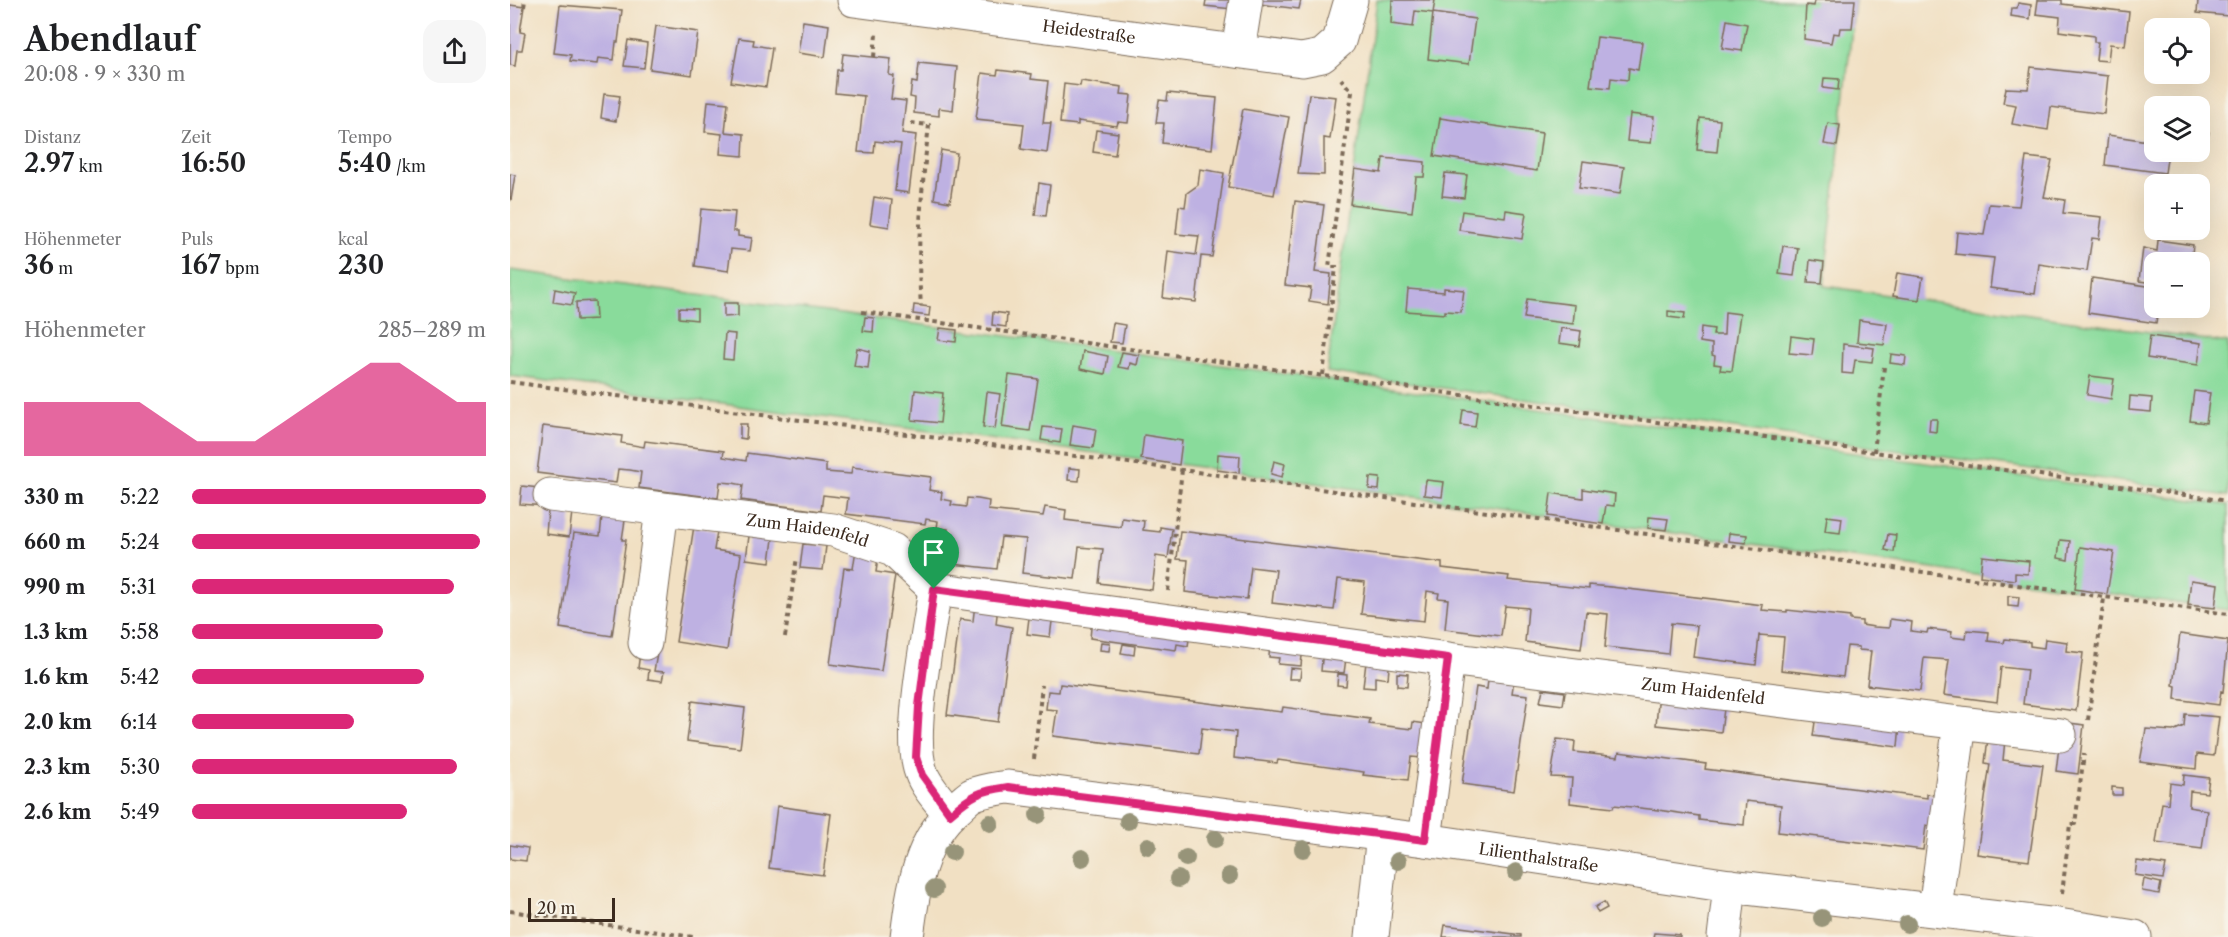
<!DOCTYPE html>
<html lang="de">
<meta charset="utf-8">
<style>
body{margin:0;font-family:"Libre Caslon Text",serif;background:#f6f6f6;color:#202124;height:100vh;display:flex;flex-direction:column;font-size:22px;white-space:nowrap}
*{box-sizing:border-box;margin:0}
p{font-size:20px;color:#757577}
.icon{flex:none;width:33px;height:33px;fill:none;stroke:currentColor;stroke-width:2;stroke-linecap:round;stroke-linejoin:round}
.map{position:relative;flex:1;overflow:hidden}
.details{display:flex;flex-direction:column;background:#fff;width:510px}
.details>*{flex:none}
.buttons{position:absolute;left:1634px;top:18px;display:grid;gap:12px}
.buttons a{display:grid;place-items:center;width:66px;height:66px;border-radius:12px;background:#fff;box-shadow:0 6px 24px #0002;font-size:30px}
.scale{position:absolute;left:18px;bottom:15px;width:87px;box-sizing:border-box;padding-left:6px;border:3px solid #3b2a1e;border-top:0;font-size:16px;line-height:21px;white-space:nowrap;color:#3b2a1e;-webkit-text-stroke:4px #f7f3e8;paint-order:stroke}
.pin{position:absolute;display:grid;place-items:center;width:51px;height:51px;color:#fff;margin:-62px -26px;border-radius:50% 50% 50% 0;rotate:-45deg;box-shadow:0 0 6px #0007}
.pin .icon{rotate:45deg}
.round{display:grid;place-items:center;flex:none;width:63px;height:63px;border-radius:18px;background:#f6f6f6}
.head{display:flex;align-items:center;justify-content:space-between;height:102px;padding:0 24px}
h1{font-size:33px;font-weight:600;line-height:45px}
.metrics{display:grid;grid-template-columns:repeat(3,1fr);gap:9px;height:102px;padding:6px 24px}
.metrics div{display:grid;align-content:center}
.metrics b{font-size:26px;font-weight:600}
.metrics small{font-size:16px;font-weight:400}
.metrics p{font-size:16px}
.chart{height:168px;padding:12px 24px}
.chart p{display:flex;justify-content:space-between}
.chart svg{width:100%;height:108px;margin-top:6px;fill:#db2777;opacity:.7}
ul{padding:0 24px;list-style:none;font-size:20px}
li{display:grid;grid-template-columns:96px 72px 1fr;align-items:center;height:45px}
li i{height:15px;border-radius:8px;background:#db2777}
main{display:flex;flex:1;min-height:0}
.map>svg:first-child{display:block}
</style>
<main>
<section class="details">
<div class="head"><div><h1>Abendlauf</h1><p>20:08 · 9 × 330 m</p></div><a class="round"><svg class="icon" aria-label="share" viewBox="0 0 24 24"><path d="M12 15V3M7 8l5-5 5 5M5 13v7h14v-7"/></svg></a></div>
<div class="metrics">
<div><p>Distanz</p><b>2.97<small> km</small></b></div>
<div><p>Zeit</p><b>16:50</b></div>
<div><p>Tempo</p><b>5:40<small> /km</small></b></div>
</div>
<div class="metrics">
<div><p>Höhenmeter</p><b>36<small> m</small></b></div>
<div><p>Puls</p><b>167<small> bpm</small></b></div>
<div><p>kcal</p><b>230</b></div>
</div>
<div class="chart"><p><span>Höhenmeter</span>285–289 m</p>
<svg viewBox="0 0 160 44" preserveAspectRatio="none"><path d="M0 44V22L10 22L20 22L30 22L40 22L50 30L60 38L70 38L80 38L90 30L100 22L110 14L120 6L130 6L140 14L150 22L160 22V44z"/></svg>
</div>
<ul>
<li><b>330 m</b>5:22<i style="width:100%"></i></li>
<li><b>660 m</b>5:24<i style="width:98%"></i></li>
<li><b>990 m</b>5:31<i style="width:89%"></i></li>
<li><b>1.3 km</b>5:58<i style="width:65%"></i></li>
<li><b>1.6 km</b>5:42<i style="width:79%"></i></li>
<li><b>2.0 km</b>6:14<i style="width:55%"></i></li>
<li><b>2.3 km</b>5:30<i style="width:90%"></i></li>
<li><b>2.6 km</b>5:49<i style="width:73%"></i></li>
</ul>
</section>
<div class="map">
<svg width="1718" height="937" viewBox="0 0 1718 937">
<rect width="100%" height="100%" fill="#f7f3e8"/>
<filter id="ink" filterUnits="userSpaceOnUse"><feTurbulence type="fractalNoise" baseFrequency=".0167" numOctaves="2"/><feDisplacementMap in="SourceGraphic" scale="12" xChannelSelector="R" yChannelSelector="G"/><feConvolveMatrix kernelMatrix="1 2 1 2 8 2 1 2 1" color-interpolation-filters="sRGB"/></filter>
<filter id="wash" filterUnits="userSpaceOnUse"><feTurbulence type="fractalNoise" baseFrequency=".008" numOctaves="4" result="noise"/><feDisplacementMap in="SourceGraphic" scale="24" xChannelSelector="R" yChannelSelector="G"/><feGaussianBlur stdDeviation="1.35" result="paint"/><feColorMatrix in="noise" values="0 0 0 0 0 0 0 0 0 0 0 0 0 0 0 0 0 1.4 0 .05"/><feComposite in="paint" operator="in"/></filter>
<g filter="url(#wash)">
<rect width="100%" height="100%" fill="#f1e0c3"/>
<path fill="#89db9b" stroke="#62825c" stroke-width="1.5" d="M867 0H1345L1314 286 1718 343V496L817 372Z
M0 270 603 350 1718 505V610L631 459 0 376Z"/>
<g id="blocks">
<path fill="#beb1e2" d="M696 0H723L722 9 695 6Z
M750 0H791L789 9 749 4Z
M882 0H925L923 13 905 11 903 27 881 24Z
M1305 0H1345L1342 28H1330L1329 34 1323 33 1321 43 1294 39 1296 5 1304 6Z
M1528 0H1552V4L1619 12 1615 46 1600 44 1598 61 1586 60 1588 42H1584V36L1549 31 1550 17 1526 14Z
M1688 0H1718V16L1687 13Z
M1508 3 1521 5 1520 19 1501 16 1502 8H1507Z
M0 5 14 7 10 32 15 33 12 50H7L5 66 0 65Z
M50 5 112 10 108 42H106L104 60 88 58 87 64 60 61 61 55 44 53Z
M923 13 965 19 959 64 918 59Z
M1217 20 1237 24 1232 51 1212 48Z
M293 21 319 25 315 57 288 53Z
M146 26 188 32 182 75 140 69Z
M1087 37 1132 42 1128 70 1119 68 1118 80 1101 78 1100 88 1080 86Z
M229 38 244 40 243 45 262 48 256 87 221 82Z
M118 40 137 43 134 68 114 66Z
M333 54 381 59 379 75 384 76 381 99 396 101 392 133 406 135 399 193 385 191 391 144 365 141 364 153 348 152 354 96 325 93 327 70H331Z
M409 63 447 67 443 110 429 108V116L404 113 405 98 400 97 402 82 407 83Z
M1521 67 1598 76 1594 114 1541 107 1538 130 1502 124 1506 105 1493 103 1496 88 1518 89Z
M488 70 522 74 521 79 538 81 533 123H541L537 153 511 149 514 124 466 119 472 73 487 75Z
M1314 78 1329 79 1328 90 1313 88Z
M571 81 612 87 611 94 621 95 618 123 608 122 607 126 568 121V125L550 123 554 84 570 86Z
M658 93 707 98 702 149 652 143 654 123H646L649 100 657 101Z
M94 94 110 96 106 121 91 118Z
M799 94 826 97 820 139 814 138V175L788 174Z
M198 101 218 103 215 132 234 134 233 156 210 154 212 134 195 132Z
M733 109 779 117 764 195 718 187Z
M1120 114 1144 117 1141 143 1117 141Z
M930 118 1032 133 1027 171 924 156Z
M1190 118 1210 120 1207 152 1187 150Z
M1318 123 1330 125 1327 146 1314 144Z
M586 130 608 133 605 155 583 152Z
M1689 130 1699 132 1697 143 1689 142Z
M1598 135 1644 142V152H1658L1655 173 1595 165Z
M431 150 447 153 440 202 424 199Z
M1516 157 1542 160 1534 197 1555 200 1553 213 1592 217 1589 239 1582 238 1577 271 1529 264 1525 294 1480 288 1484 258 1445 254 1447 232 1474 235 1479 204 1509 206Z
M873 158 915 162 914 177H906L902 212 840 204 845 169 871 173Z
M1073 161 1114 167 1110 194 1069 188Z
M690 169 714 173 702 257 691 256 686 302 653 298 658 251 686 255 689 236 666 234 669 206 675 207 677 193 688 185Z
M935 173 957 175 954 198 932 196Z
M0 174 5 175 1 200 0 199Z
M529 183 540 185 536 216 525 215Z
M364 197 382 200 379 227 360 224Z
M785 201 814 205 805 272 821 274 818 304 799 301 801 288 775 285Z
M191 209 225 212 223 231H228V236L242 238 240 251 221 249 218 271 185 266Z
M996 210 1016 213 1012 239 949 230 952 211 995 217Z
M1648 240 1683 245 1681 262H1644V283L1629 281 1633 248 1647 251Z
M1273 246 1288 248 1284 276 1269 274Z
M1300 260 1314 262 1312 283 1298 282Z
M1387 273 1413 277 1409 300 1383 296Z
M1582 278 1644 287V308H1648L1646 323 1578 313Z
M934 288 954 290 951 312 935 311V314L896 311 898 289 934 292Z
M45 289 65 293 62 305 43 302Z
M1017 299 1065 305 1063 324 1014 318Z
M85 301 86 319 67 320 66 302Z
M214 303H228V316L214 317Z
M404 305 420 307 419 316 403 314Z
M169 308 187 309V320L169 318Z
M1158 311 1175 313 1174 319 1158 317Z
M483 312 497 314 496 327 482 325Z
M1215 312 1230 314 1222 371 1210 370 1211 365 1204 364 1205 356 1202 355V344L1190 342 1191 327 1204 329 1203 335H1214Z
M355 317 364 318 363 332 353 331Z
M1349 320 1377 324 1374 345 1347 342Z
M603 323 615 325 612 343 600 342Z
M430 328 447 330 446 342 428 340Z
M1051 328 1071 331 1069 346 1049 343Z
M215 333 225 334 223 360 213 359Z
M1281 336 1304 339 1302 355 1279 353Z
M1640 336 1691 343 1688 365 1637 358Z
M1333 344 1364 348 1362 362 1345 360 1343 374 1332 373Z
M347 348 360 351 358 368 344 366Z
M573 351 598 356 595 374 570 369Z
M612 352 629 355 627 365 620 363 619 369 608 367Z
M1381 354 1396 356 1395 365 1380 363Z
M499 375 528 379 520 431 492 427Z
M1580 376 1604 379 1601 399 1577 395Z
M405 390 433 393 430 423 402 420Z
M1684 391 1700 393 1696 423 1680 421Z
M477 392 490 394 485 429 473 427Z
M1620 396 1642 398 1641 412 1619 410Z
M953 410 967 412 965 427 951 425Z
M1420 419H1427L1426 432 1419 431Z
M230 424H237L236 439 230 438Z
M563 425 586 429 583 448 560 445Z
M33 426 112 436 111 443 134 447 135 441 214 451 213 457 236 461 237 453 316 464V472L341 474 342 467 421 477 419 490 432 492 431 499 442 501 441 505 456 507 457 498 468 499 479 501 478 510 533 516 535 507 556 510 555 520 611 527 612 518 634 521 633 530 650 532V527L662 529 658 558 646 556 642 590 589 583 593 549 569 547 565 579 512 573 516 539 491 537 487 569 434 563 438 529 427 528 428 521 416 519 415 524 336 514 338 498 313 495 311 511 231 500 233 485 223 483 210 482 208 498 129 488 131 472 120 470 108 469 106 483 27 473Z
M533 427 552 429 550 443 531 440Z
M634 435 672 441 669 465 631 459Z
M708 454 730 456 729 473 707 470Z
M764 461 775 464 772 477 761 474Z
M559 468 570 469 569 481 558 480Z
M860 477 870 478 869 490 859 489Z
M916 480 934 482 932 497 914 495Z
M12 486 37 489 35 506 10 504Z
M1073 489 1105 494 1104 506 1096 505 1093 524 1038 516 1041 493 1073 498Z
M38 510 62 512 59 537 36 534Z
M1317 516 1332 518 1330 533 1315 531Z
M92 517 115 520 112 540H116L102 636 50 628 64 533 90 536Z
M1139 517 1158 519 1156 530 1138 528Z
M184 526 207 531 204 550 231 554 217 650 166 642Z
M670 531 932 563V568L999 576 998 580 1079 589V585L1101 587 1253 605 1252 610 1277 612V610L1340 617V620L1352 621V625L1364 627 1379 628 1380 619 1402 622 1401 631 1417 633 1418 629 1442 632 1441 637 1456 639 1457 630 1479 632 1478 641 1494 643 1495 639 1520 642V646L1534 648 1535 639 1557 642 1556 651 1573 653 1566 711 1513 704 1517 670 1491 667 1487 702 1434 695 1439 660 1414 658 1410 691 1357 685 1361 651 1349 650V647L1337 646 1333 677 1271 670 1274 637 1249 635 1246 665 1183 657 1187 626 1161 623 1158 654 1095 647 1098 614 1076 612 1071 649 1015 642 1018 608 995 606 991 636 935 629 938 599 928 598 929 593 917 591 914 621 851 614 855 582 828 579 824 610 762 603 766 570 741 567 737 599 675 592 678 560 667 559Z
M1219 533 1237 535 1236 543 1218 541Z
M1378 534 1386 535 1384 552 1375 550Z
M239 536 263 539 260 562 236 559Z
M1550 540 1560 541 1558 560 1548 558Z
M293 544 316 546 313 570 290 568Z
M1570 547 1604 552 1597 594 1565 589Z
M346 549 369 552 366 572 385 575 371 671 320 664 334 568 343 569Z
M1472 556 1519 561 1518 574 1505 573V580L1470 576Z
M1681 580 1708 584 1705 608 1678 605Z
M1498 596 1509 597 1508 607 1498 606Z
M465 604 488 606 486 624 502 627 488 722 437 715 450 619 463 621Z
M520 610 543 614 540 637 517 634Z
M582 618 680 632 678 646 667 644 666 650 580 638Z
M1670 634 1718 641 1713 692 1711 691 1709 705 1665 699 1666 686 1663 685Z
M591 642 600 643 599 651 590 650Z
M760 642 793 645 791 666 768 664 769 658 759 657Z
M613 644 625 646 624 655 611 653Z
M131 645 148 648 144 671 154 672 152 681 138 679 139 670 128 668Z
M813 648 837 651 834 673 811 671Z
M857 654 880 657 878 679 865 677V688L853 687Z
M780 668 791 669 790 679H779Z
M979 670 1005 674 1002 693 1018 695 1004 791 952 784 966 687 977 689Z
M887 673 898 674 897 687 887 686Z
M828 674 837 675 836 686 827 685Z
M550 684 729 707 772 712 773 707 860 719 859 724 902 729 903 722 916 724 913 758 901 757 898 780 853 775 854 772 768 760 767 763 724 758 726 732 692 728 689 754 543 736 547 710 536 709 538 691 549 692Z
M1033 689 1055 692 1053 705 1030 702Z
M1149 692 1215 701 1211 732 1146 725Z
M182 701 235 708 230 748 177 741Z
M1675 714 1709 717 1704 756 1687 754 1686 769 1630 762 1636 729 1663 731 1674 726Z
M1306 715 1390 724 1388 747 1303 736Z
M1552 722 1574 725 1568 774 1546 771Z
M1478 738 1495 740 1493 760 1533 765 1519 861 1467 854 1480 764 1475 763Z
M1047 739 1065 741 1064 752 1108 757 1109 752 1196 764 1195 769 1417 798V794L1432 796 1428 827 1416 825 1413 850 1268 832 1271 805 1236 801 1234 825 1189 820V816L1148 810 1104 805 1103 808 1060 803 1062 778 1041 777Z
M1674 775 1699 778 1697 793 1680 791 1679 807 1697 810 1692 849 1646 843 1652 803 1658 804 1660 783 1673 785Z
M1602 787 1612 788V795H1602Z
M267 806 321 814 313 875 259 868Z
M0 845 18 848 16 861 0 859Z
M1627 861 1656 865 1653 879 1625 875Z
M1634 879 1651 883 1649 894 1632 891Z
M1094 902 1097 908 1088 913 1085 907Z
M935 925 1011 935V937H933Z
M1144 933 1170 935V937H1143Z"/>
</g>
</g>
<g filter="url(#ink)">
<use href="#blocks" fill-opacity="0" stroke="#7b6a58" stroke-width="1.5"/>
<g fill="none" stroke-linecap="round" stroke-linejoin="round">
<g stroke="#7b6a58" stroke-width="35">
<g id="minor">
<path id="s1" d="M344 0 792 60 812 56 829 41 841 0"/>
<path d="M728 51 736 0"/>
<path id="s2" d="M40 495 323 530 383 550 425 589"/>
<path d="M135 643 152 509"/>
<path d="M1450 723 1550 735"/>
<path id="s3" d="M440 814C430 801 416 787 411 772 397 735 419 632 425 589L938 659 1450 723 1425 909"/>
<path d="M915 840 938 659"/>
<path id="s4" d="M397 937C403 890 409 839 448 807 452 803 457 798 462 795 473 790 486 789 498 787L915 840 1220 886 1548 925 1625 937"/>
<path d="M862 937 873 834"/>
<path d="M1214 937 1220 886"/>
</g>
</g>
<path stroke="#7b6a58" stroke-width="4" stroke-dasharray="4.5 4.5" stroke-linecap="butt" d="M14 7 15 0
M364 57 366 34
M401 123 419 125C412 186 406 245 411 305
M352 312 1718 501
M813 375 826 267H819L842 92 831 79
M0 382 672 470 1718 614
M1364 452 1374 367
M658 591 672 470
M275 637 287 557
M1578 720 1594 598
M524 759 532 685
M1552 894 1560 824H1565L1574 754
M0 911 183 937"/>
<use href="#minor" stroke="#fff" stroke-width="33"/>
</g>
<g fill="#979479">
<circle cx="528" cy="815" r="9"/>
<circle cx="618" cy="821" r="9"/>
<circle cx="480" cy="823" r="9"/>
<circle cx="705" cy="839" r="9"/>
<circle cx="638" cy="846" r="9"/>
<circle cx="793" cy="849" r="9"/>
<circle cx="442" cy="852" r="9"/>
<circle cx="572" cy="858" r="9"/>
<circle cx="676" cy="858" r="9"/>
<circle cx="888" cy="861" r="9"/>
<circle cx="1006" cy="872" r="9"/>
<circle cx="719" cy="876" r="9"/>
<circle cx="668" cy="879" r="9"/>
<circle cx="424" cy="889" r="9"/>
<circle cx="1312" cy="918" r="9"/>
<circle cx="1397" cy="924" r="9"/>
</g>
</g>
<g fill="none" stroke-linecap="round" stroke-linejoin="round" filter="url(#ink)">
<g stroke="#fff" stroke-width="12">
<path id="route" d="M424 589 938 658 915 840 498 787C469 791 462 795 440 814L412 775 406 757 409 706Z"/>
</g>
<use href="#route" stroke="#db2777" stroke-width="8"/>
</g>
<g text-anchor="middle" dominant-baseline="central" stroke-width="4.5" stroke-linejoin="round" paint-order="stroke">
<g font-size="16" fill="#3b2a1e" stroke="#f7f3e8">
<text stroke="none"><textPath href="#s1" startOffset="237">Heidestraße</textPath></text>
<text stroke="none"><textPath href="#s2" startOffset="260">Zum Haidenfeld</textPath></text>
<text stroke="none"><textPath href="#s3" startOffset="1011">Zum Haidenfeld</textPath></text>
<text stroke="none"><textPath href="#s4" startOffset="734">Lilienthalstraße</textPath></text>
</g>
</g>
</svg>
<div class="buttons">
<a><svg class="icon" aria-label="locate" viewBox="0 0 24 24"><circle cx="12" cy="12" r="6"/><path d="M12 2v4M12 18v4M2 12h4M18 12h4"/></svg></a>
<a><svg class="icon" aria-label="layers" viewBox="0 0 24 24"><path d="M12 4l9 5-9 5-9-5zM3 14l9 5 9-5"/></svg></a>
<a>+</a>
<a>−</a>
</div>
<div class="scale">20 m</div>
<div class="pin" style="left:424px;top:589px;background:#1e9e55"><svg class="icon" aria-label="arrive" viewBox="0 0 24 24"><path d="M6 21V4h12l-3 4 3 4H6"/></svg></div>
</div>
</main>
